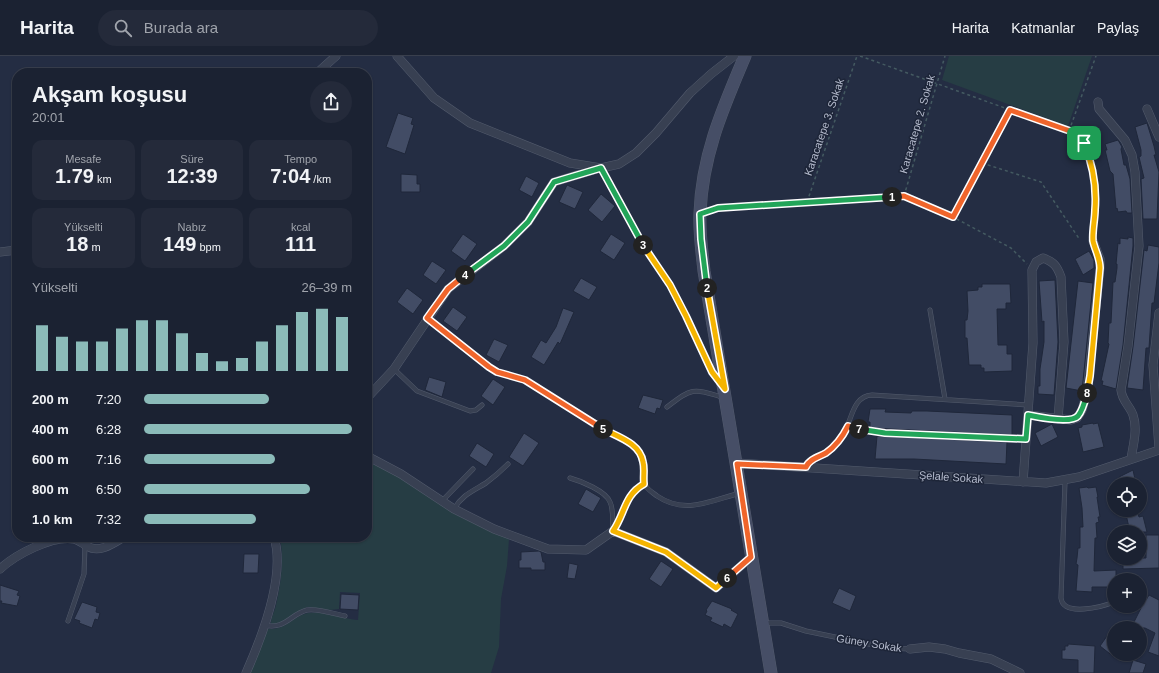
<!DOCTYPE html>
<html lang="tr">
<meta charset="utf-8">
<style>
body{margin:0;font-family:Arial,sans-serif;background:#242a3a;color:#f1f3f6;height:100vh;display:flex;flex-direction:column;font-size:15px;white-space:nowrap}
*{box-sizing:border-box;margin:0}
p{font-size:13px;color:#a0a4ac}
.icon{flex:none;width:22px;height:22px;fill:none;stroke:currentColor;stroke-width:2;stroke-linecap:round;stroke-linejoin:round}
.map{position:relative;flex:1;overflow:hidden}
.side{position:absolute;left:12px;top:12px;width:360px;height:474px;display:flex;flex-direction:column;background:#1b2232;border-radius:16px;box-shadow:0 1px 3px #0004,0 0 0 1px #393f4d}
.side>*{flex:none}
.controls{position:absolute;left:1107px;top:421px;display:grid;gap:8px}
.controls a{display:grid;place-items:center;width:40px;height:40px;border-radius:50%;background:#1b2232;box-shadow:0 1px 3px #0004,0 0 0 1px #393f4d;font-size:20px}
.pin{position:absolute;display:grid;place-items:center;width:34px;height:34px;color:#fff;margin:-17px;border-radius:8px;box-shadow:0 2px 6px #0006}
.km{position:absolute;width:20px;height:20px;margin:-10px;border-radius:50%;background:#222;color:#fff;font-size:11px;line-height:20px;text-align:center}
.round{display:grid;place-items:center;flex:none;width:42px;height:42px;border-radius:21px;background:#242a3a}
.overview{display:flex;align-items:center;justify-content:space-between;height:68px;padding:0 20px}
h1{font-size:22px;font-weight:700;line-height:30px}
.figures{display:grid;grid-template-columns:repeat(3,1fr);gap:6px;height:68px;padding:4px 20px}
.figures div{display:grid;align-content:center;border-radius:10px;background:#242a3a;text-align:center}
.figures b{font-size:20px;font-weight:700}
.figures small{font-size:11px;font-weight:400}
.figures p{font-size:11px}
.chart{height:112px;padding:8px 20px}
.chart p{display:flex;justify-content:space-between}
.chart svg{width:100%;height:72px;margin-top:4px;stroke:#8bbbb9;stroke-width:6}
ul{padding:0 20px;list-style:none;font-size:13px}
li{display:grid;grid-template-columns:64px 48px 1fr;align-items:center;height:30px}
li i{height:10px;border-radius:5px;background:#8bbbb9}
header{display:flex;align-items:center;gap:24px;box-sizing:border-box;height:56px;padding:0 20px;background:#1b2232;border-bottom:1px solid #393f4d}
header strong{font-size:19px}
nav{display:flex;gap:22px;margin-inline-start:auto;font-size:14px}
.search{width:280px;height:36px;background:#242a3a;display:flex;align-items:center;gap:10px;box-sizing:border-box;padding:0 14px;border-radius:22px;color:#a0a4ac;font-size:15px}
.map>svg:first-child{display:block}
</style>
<header>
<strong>Harita</strong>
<div class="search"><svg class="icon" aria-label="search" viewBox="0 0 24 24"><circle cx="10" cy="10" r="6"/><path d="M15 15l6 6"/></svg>Burada ara</div>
<nav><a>Harita</a><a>Katmanlar</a><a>Paylaş</a></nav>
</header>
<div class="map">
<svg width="1159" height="617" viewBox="0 0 1159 617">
<rect width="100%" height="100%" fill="#242d43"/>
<path fill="#263d44" d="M949 0H1092L1068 70 942 24Z
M367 406 390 415 457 459 509 483 507 510 501 543 499 591 491 617H250L268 573C287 574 293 560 308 557 321 554 344 563 358 564L360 537 340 536 339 553 330 554 307 551 284 566 272 569 271 567C271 561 275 555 276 549 281 528 284 503 280 481H367Z"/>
<path fill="#424c65" stroke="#1f273a" d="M398 57 413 62 411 68 414 69 405 98 386 91Z
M1147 67 1154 90 1156 99H1154L1159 116 1157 163H1143L1141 123 1144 122 1139 101 1141 100V94L1135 71Z
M1118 84 1122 91 1121 93 1124 109H1126L1130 123 1132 157H1127L1126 155 1118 156 1117 152 1116 153 1113 118 1110 115 1105 94H1107L1105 88Z
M401 118 417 119V128H420V136H401Z
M526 120 539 127 532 141 519 134Z
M567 129 583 136 575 153 559 146Z
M601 138 615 150 602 166 588 154Z
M463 178 477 188 465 205 451 195Z
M611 178 625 187 614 204 600 195Z
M1128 181 1133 182V190L1123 289 1116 333 1102 329 1103 325H1101L1109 288 1108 287 1109 267H1111L1113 226H1115L1117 212V208H1116L1118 187 1120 188V182L1128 183Z
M1148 189 1159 191V207L1154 247H1152L1149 292H1146L1143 334 1127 332 1133 291 1144 194 1147 195Z
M1089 195 1094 204V212L1083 219 1075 203Z
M432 205 446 214 436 228 423 219Z
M581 222 597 231 589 244 573 235Z
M1055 224 1058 286 1054 339 1038 338V330H1040V313L1044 286V265L1042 266 1039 225Z
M1078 225 1093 227 1082 335 1066 332Z
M982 228H1010L1011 247H1006V253H997L998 289H1007V298H1012V315L984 316V312H981V309H969L967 282H965V264H967L968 255 967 235 978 234V231H982Z
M407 232 423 244 413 258 397 246Z
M453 251 467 261 457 275 443 265Z
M563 252 574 256 560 288 558 286 544 309 531 301 541 284 546 287 556 271Z
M494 283 508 289 499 306 486 299Z
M429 321 446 326 442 341 425 334Z
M493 323 505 331 493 349 481 340Z
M643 339 663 344 660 353 657 352 655 358 638 352Z
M870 353H886L885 356 911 357 912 355H927L1012 359V379L870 372V366H868Z
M1093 367V368L1098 367 1104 391 1083 396 1078 372 1082 371V369Z
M1052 368 1058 381 1041 390 1035 377Z
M524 377 539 387 523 410 509 401Z
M877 380 1007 386 1006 408 914 403H875Z
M477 387 494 398 486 411 469 400Z
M1133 414 1136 428H1121L1119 421Z
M1087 431 1088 432 1096 431 1098 441H1097L1100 461H1098L1099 466 1096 467 1097 482H1095L1094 515 1116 514V524H1114V531H1092V536L1076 535 1078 509 1076 508 1077 502 1078 492H1080V471H1083L1082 452 1079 432Z
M586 433 601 442 593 456 578 448Z
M1125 454H1137L1139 461 1143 460 1147 476H1130Z
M1146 479H1159V512L1123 513V502H1146Z
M539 495 541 496 543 506H545V514H531V512H519V504H521V496Z
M244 498H259L258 517H243Z
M661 505 673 513 661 531 649 523Z
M569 507 578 509 575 523 567 522Z
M0 529 19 535 17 539 20 540 17 550 1 547 2 545H0Z
M839 532 856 540 850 555 832 547Z
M341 538 359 539 358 554 340 553Z
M1149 539 1159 544V600L1148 596 1155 577 1145 572H1131L1145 544H1146Z
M712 545 732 553 731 554 738 558 731 572 724 568 723 571 710 565 712 562 705 559 707 555 706 554Z
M82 546 97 551 96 556 100 557 98 564 95 563 92 572 79 567 80 565 74 563Z
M1114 570V601L1100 590Z
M1068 588 1095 590 1094 617H1078V604L1062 603V594H1065V590H1068Z
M1133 604 1146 608 1143 617H1129Z"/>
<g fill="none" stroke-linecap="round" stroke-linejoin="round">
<g stroke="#535b6d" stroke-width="5">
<path id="service" d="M601 112 638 181 670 229 686 260 712 316 718 325
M930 254 945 343
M427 262 489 311 497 316 525 324 637 392C648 407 639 413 644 427 646 433 652 436 657 440 685 459 710 445 740 437
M394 313 417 335 470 355 476 354 482 349
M667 351C692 332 692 332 722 341
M848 370 864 375 885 377 1026 383
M806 411C809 403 819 401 826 397 833 392 839 386 843 379 852 365 852 340 872 339L1029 349
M570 422C581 425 606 435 610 446 614 454 612 466 613 475
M1065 425 1061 542C1063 561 1102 551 1114 546
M442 445 473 413
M454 453C462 439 473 435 486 427 494 421 501 415 508 408
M613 475C626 458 624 439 644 428
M68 565 84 518 85 489
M764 567H781L806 575 888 592 910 593
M264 569C286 574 290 558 307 554 318 552 334 558 345 560"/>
</g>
<g stroke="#535b6d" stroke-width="9">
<path id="minor" d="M397 0 434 42 470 67 570 107 601 112 619 108 636 97 656 77 690 37 711 18 734 0
M317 17 336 0
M1098 46 1099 53 1125 84 1132 99 1135 116 1139 190 1128 290 1121 334C1122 345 1130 350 1133 359 1138 373 1133 389 1131 403
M1147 53 1159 81
M0 196 17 194
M1159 257 1153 309 1159 392
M367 342 394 313 448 233 504 190 528 166 554 126 597 113
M1028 359 1071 364 1077 362 1082 354 1087 336 1100 212V203L1093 185
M367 400 401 418 454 453 494 473 548 493 586 494 613 475 666 496 716 532 751 501
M737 407 1046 427 1079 421 1159 394
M1023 426 1033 287 1032 214 1036 206 1043 202C1054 206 1057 210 1061 221L1064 286 1058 363
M0 513C15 499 52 479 74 483 79 484 83 488 87 490 99 498 114 487 124 481
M910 593 929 591 945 593 959 597 991 603 1020 617
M246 617C262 581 286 520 274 481"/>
</g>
<g stroke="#535b6d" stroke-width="13">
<path id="secondary" d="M745 0C723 52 702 99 700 157 699 176 702 196 704 215L771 617"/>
</g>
<path stroke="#445a61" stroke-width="1.5" stroke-dasharray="3 3" stroke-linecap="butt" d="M860 0 1069 75C1074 79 1081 82 1084 87 1101 112 1095 149 1094 177
M1069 75 1096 0
M982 107 1041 126 1080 184
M904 140 945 0
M807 146 857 0
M710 154 718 152 904 140 953 161 1011 192 1027 208
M953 161 1010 54"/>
<use href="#service" stroke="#384052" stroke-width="4"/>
<use href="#minor" stroke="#384052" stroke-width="8"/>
<use href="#secondary" stroke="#464e66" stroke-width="12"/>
</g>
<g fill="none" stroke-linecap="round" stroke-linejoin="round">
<g stroke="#fff" stroke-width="8">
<path id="split-1" d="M892 141 904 140 953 161 1010 54 1070 75 1084 87"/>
</g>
<g stroke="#fff" stroke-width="8">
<path id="split-2" d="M707 232 701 183 700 158 718 152 892 141"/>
</g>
<g stroke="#fff" stroke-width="8">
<path id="split-3" d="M643 189 670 229 686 260 712 316 725 333 707 232"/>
</g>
<g stroke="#fff" stroke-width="8">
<path id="split-4" d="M465 219 504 190 528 166 554 126 601 112 643 189"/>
</g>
<g stroke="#fff" stroke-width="8">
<path id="split-5" d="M465 219 448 233 427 262 489 311 497 316 525 324 603 373"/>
</g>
<g stroke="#fff" stroke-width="8">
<path id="split-6" d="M603 373C618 381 640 387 643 406 645 413 643 420 644 428 624 439 625 458 613 475L666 496 716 532 727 522"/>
</g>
<g stroke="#fff" stroke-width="8">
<path id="split-7" d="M727 522 751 501 737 408 806 411C809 403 819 401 826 397 836 390 843 380 848 370L859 373"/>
</g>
<g stroke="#fff" stroke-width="8">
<path id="split-8" d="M859 373 885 377 1026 383 1028 359C1038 361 1071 368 1078 360 1083 354 1085 345 1087 337"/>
</g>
<g stroke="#fff" stroke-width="8">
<path id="split-9" d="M1084 87C1093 109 1097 129 1095 154 1095 163 1092 176 1093 185 1095 194 1100 202 1100 212L1090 320 1087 337"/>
</g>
<use href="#split-1" stroke="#f0652b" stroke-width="5"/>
<use href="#split-2" stroke="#22a559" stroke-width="5"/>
<use href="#split-3" stroke="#f5b400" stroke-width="5"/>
<use href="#split-4" stroke="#22a559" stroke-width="5"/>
<use href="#split-5" stroke="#f0652b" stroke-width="5"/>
<use href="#split-6" stroke="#f5b400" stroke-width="5"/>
<use href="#split-7" stroke="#f0652b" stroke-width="5"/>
<use href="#split-8" stroke="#22a559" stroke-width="5"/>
<use href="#split-9" stroke="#f5b400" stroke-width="5"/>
</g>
<g text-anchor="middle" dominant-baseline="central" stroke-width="3" stroke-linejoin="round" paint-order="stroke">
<g font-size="11" fill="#b5bbcd" stroke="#1d2538">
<text transform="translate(917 68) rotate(-74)">Karacatepe 2. Sokak</text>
<text transform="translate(824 71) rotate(-71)">Karacatepe 3. Sokak</text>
<text transform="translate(951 421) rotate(4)">Şelale Sokak</text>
<text transform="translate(869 587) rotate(9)">Güney Sokak</text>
</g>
</g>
</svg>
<div class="controls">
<a><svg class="icon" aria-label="locate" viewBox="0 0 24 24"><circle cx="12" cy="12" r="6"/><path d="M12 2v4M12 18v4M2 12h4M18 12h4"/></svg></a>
<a><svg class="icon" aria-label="layers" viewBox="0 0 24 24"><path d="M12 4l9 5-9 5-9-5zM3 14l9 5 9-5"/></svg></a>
<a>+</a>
<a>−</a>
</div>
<div class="pin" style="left:1084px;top:87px;background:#1e9e55"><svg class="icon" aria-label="arrive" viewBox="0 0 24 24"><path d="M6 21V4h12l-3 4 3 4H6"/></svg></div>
<b class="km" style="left:892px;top:141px">1</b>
<b class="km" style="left:707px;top:232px">2</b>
<b class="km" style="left:643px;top:189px">3</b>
<b class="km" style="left:465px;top:219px">4</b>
<b class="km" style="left:603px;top:373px">5</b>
<b class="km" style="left:727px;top:522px">6</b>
<b class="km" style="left:859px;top:373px">7</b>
<b class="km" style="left:1087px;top:337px">8</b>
<section class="side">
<div class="overview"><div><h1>Akşam koşusu</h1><p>20:01</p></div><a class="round"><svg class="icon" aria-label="share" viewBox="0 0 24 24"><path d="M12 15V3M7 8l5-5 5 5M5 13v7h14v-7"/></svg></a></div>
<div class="figures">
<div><p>Mesafe</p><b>1.79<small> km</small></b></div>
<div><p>Süre</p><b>12:39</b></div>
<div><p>Tempo</p><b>7:04<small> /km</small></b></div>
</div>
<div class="figures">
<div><p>Yükselti</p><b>18<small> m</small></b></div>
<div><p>Nabız</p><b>149<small> bpm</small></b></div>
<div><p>kcal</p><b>111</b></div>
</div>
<div class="chart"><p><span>Yükselti</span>26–39 m</p>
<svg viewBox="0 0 160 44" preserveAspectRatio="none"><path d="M5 44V16M15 44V23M25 44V26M35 44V26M45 44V18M55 44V13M65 44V13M75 44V21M85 44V33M95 44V38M105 44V36M115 44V26M125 44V16M135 44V8M145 44V6M155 44V11"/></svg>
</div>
<ul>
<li><b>200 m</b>7:20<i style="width:60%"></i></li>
<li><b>400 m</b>6:28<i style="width:100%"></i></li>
<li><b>600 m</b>7:16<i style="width:63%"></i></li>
<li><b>800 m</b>6:50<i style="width:80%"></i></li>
<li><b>1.0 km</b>7:32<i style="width:54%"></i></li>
</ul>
</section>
</div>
